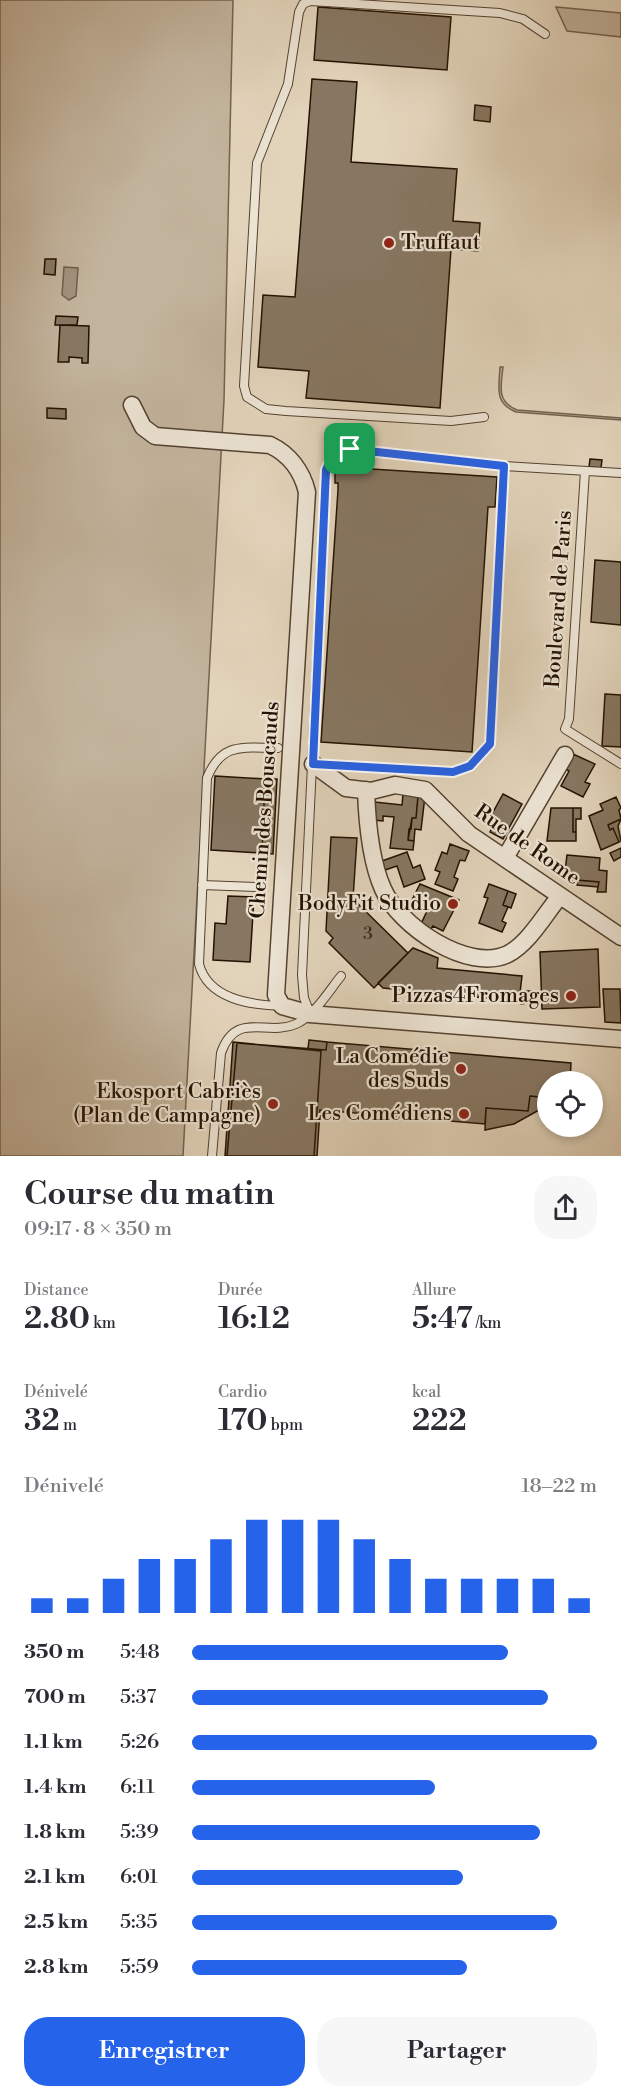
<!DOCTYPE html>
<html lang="fr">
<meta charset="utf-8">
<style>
body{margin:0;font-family:"Libre Bodoni",serif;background:#f7f7f7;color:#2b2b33;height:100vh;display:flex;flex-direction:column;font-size:22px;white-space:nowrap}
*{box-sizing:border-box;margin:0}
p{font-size:20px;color:#7c7c81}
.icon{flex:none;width:33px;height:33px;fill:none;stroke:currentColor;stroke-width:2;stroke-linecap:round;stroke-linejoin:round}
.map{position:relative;height:1156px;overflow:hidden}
.sheet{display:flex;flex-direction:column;background:#fff;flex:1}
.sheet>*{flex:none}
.buttons{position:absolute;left:537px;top:1071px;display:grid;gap:12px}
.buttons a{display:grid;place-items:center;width:66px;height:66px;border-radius:50%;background:#fff;box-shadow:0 3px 9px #0003;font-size:30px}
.pin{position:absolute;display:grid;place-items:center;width:51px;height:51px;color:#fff;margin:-26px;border-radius:12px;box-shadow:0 3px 9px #0006}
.round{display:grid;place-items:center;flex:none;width:63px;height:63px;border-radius:24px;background:#f7f7f7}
.summary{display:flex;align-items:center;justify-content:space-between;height:102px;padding:0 24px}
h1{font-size:33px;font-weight:600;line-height:45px}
.stats{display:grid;grid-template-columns:repeat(3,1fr);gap:9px;height:102px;padding:6px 24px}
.stats div{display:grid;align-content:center}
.stats b{font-size:30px;font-weight:600}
.stats small{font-size:16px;font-weight:400}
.stats p{font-size:16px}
.chart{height:168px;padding:12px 24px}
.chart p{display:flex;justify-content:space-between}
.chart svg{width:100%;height:108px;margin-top:6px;stroke:#2563eb;stroke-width:6}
.cta{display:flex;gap:12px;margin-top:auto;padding:12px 24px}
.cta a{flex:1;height:69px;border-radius:24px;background:#2563eb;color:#fff;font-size:24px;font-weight:600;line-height:69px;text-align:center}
.cta a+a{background:#f7f7f7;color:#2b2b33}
ul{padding:0 24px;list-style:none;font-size:20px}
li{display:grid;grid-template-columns:96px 72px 1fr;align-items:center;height:45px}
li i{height:15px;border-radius:8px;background:#2563eb}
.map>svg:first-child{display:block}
</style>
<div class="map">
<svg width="621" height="1156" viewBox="0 0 621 1156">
<rect width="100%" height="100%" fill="#e2d4bb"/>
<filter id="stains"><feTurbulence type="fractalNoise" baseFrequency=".00333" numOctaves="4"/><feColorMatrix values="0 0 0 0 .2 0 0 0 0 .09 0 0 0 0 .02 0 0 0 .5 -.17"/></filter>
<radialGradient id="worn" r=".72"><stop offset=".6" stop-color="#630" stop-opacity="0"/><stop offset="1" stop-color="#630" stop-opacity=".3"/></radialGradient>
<path fill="#c2b39c" stroke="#73624f" stroke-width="1.5" d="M0 0H233L224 400 183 1156H0Z
M556 7 621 13V37L567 31Z
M500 367H503C501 386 496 401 517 410L621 418V420L516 412C494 403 499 388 500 367Z"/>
<path fill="#a1927c" stroke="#6f5f4b" stroke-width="1.5" d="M64 267 78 268 76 296 69 300 62 295Z"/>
<path fill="#877762" stroke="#241202" stroke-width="1.5" d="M318 7 451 17 447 70 314 60Z
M312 79 357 82 351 162 457 169 453 221 480 223 478 251 451 249 440 408 306 398 309 371 258 367 263 295 295 297Z
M475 105 491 107 490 122 474 120Z
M45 259H56L55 275 44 274Z
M56 316 78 317 77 325H55Z
M60 325 89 326 88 363H82V358L69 357V362H58Z
M47 408 66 409V419L47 418Z
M590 459 602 460 601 468 589 467Z
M340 467 497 477 495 507H488L472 752 321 742 338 490V483H335V473H339Z
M595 560 621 562V625L591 622Z
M605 694 621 695V747L602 746Z
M573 754 595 764 585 782 590 784 583 797 561 786 569 771 565 769Z
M215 776 265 779 262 853 211 850Z
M265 779H277L273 854 262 853Z
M403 794 418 796 416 818H412L411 829H409L408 840 414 841 413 850 390 848 394 817 383 816V821L373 820 375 802 402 805Z
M503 794 522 804 503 839 490 832 492 828 486 825Z
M418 796H425L421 830 415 829 414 841 408 840 412 818H416Z
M616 797 621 808 619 810 621 819 608 825 610 830 613 828 619 842 601 850 589 816 603 810 600 804Z
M551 808H573V832H576V841H547Z
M573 808H581V819H576V832H573Z
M621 819 618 826 621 841 619 842 613 828 610 830 608 825Z
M331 837 357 838 353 899 408 953 374 988 329 943 333 938 326 931Z
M450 844 469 851 465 861 460 860 454 877 458 879 453 891 435 884 440 872 435 870 442 852 447 854Z
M621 848V857L614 861 610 853Z
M407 852 413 868 420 865 425 879 404 887 397 866 385 870 382 861Z
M567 855 600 858 599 870 607 871 606 892H597L599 882 564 879Z
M577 880 599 882 598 887 577 885Z
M420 884 459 900 443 931 433 926 431 929 421 924 427 911 411 902Z
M489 884 508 891 503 905 508 907 502 921 506 923 502 932 479 923 488 898 484 897Z
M508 891 516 894 511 908 503 905Z
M228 896 254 897 250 962 213 960 215 923 226 924Z
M413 948 438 958 437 968 522 976 519 1001 383 988 378 983Z
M598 949 600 1007 542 1009 540 952Z
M603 989H620L621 1023 605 1022Z
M520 991H533L534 1002 521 1004Z
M309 1040 327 1042 326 1050 308 1049Z
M233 1042 321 1051 314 1156H225Z
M327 1042 571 1063 570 1082H548V1098L530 1096 528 1111 486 1108 485 1124 320 1110 317 1156H227L237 1043 326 1050Z
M530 1096 548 1098V1105L514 1124 485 1130 486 1108 528 1111Z"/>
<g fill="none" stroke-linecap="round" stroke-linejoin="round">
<g stroke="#544230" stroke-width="10">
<path id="lane" d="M484 417 451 421 286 411 266 409 247 397 244 386 257 163 288 84 299 12 303 4 310 1 500 13 523 19 545 34
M585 471 569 719 565 729 621 764
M278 748C244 748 222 741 207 778L199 964C208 999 250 1005 282 1006
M318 764 453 772 470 766 490 744 504 466
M202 885 259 887
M310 1013 304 998 302 975 326 470 331 458 350 449 504 466 621 473
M212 1156 221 1053C236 1010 266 1037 296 1024 314 1016 329 991 341 976"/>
</g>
<g stroke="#544230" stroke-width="19">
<path id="street" d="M132 405 143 427 155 436 270 445C289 454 302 471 307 492L276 995 282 1006 310 1014 621 1039
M313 764 346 788 371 791 395 785 425 790 469 834 621 937
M366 790C367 821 370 860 383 889 399 926 468 973 508 954 529 943 545 914 560 896
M505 858 565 755"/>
</g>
<use href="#lane" stroke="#ece3d3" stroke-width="8"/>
<use href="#street" stroke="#ece3d3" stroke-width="16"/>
</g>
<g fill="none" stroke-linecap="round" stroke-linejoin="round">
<g stroke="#fff" stroke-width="12">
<path id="route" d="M350 449 504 466 490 744 470 766 453 772 313 764 326 470 331 458Z"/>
</g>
<use href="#route" stroke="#2563eb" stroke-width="8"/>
</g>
<g fill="#8f2418" stroke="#ece3d3" stroke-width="2">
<circle cx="389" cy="243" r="6"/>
<circle cx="453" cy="904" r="6"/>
<circle cx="571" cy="996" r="6"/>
<circle cx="461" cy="1069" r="6"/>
<circle cx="273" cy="1104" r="6"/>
<circle cx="464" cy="1114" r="6"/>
</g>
<g text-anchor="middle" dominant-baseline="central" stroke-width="4.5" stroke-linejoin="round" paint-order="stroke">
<g font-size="18" fill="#3d2b1a">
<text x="368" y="933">3</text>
</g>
<g font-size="21" fill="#241202" stroke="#ece3d3" text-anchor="end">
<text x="401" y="243" text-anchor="start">Truffaut</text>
<text x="441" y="904">BodyFit Studio</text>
<text x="559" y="996">Pizzas4Fromages</text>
<text x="449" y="1057">La Comédie<tspan x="449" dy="24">des Suds</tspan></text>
<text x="261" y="1092">Ekosport Cabriès<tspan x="261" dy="24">(Plan de Campagne)</tspan></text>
<text x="452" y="1114">Les Comédiens</text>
</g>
<g font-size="21" fill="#241202" stroke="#ece3d3">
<text transform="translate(559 599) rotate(-86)">Boulevard de Paris</text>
<text transform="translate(265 810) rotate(-86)">Chemin des Bouscauds</text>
<text transform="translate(527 845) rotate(35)">Rue de Rome</text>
</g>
</g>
<rect width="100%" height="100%" filter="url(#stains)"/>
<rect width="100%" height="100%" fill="url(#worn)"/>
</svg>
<div class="buttons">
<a><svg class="icon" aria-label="locate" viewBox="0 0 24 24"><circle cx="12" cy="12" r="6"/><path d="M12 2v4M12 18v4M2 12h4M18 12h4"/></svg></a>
</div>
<div class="pin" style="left:350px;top:449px;background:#1e9e55"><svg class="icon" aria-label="arrive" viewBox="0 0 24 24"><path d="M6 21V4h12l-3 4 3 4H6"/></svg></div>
</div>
<section class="sheet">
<div class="summary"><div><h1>Course du matin</h1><p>09:17 · 8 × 350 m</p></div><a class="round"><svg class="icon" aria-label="share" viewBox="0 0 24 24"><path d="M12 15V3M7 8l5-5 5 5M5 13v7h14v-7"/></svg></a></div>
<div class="stats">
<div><p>Distance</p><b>2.80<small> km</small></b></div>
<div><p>Durée</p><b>16:12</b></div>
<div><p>Allure</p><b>5:47<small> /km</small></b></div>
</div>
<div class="stats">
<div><p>Dénivelé</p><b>32<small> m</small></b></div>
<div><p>Cardio</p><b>170<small> bpm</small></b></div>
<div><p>kcal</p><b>222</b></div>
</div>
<div class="chart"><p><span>Dénivelé</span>18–22 m</p>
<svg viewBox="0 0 160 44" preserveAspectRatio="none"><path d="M5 44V38M15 44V38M25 44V30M35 44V22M45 44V22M55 44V14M65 44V6M75 44V6M85 44V6M95 44V14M105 44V22M115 44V30M125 44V30M135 44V30M145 44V30M155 44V38"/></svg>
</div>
<ul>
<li><b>350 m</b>5:48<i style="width:78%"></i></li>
<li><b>700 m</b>5:37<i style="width:88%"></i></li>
<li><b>1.1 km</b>5:26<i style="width:100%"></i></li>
<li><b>1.4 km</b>6:11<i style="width:60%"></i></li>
<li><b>1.8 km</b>5:39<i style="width:86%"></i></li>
<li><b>2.1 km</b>6:01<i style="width:67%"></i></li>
<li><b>2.5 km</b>5:35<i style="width:90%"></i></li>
<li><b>2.8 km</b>5:59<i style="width:68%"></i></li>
</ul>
<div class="cta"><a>Enregistrer</a><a>Partager</a></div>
</section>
